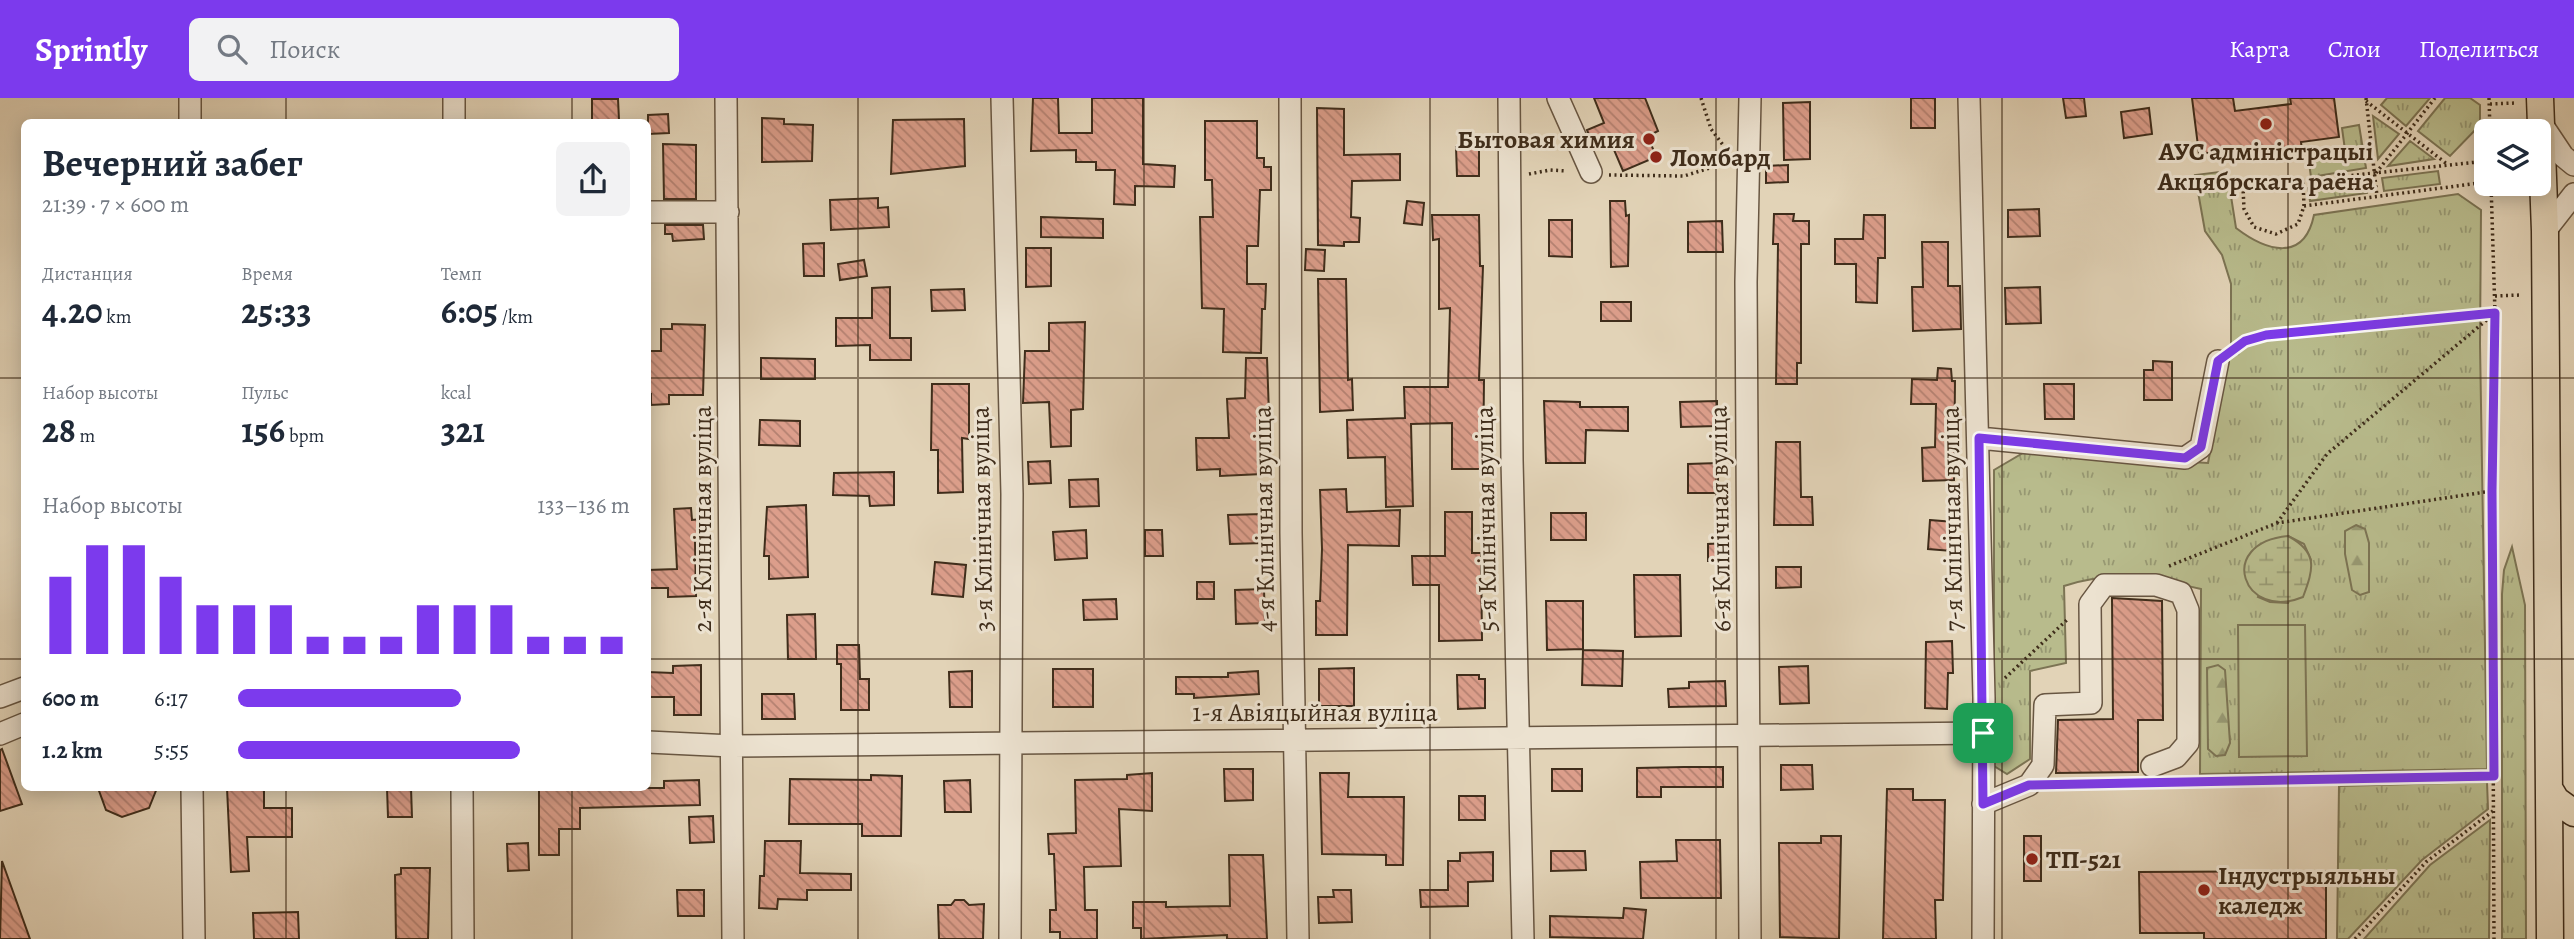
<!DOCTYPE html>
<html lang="ru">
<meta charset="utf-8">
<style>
body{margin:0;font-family:Alegreya,serif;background:#f2f2f3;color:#1f2937;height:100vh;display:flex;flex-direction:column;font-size:26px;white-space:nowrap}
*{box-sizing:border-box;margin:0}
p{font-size:23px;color:#747a83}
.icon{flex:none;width:38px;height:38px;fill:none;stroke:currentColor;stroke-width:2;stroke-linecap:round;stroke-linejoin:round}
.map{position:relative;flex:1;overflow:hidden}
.side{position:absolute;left:21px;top:21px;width:630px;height:672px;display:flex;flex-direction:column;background:#fff;border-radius:10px;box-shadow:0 4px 18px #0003}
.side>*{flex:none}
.tools{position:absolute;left:2474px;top:21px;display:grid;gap:14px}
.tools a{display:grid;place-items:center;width:77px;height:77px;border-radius:10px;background:#fff;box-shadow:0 4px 18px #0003;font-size:35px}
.pin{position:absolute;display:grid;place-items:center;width:60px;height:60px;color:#fff;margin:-30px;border-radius:14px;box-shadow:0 4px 10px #0006}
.round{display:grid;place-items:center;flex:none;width:74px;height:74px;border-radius:10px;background:#f2f2f3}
.summary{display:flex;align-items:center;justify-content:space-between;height:119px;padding:0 21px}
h1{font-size:38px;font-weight:600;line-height:52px}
.metrics{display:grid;grid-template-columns:repeat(3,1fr);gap:10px;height:119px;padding:7px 21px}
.metrics div{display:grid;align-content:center}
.metrics b{font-size:35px;font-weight:600}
.metrics small{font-size:19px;font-weight:400}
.metrics p{font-size:19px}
.chart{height:196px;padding:14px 21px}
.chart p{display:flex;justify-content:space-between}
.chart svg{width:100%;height:126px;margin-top:7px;stroke:#7c3aed;stroke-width:6}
ul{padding:0 21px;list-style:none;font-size:23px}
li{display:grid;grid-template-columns:112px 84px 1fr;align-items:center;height:52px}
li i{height:18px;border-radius:9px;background:#7c3aed}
header{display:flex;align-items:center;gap:42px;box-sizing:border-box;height:98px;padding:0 35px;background:#7c3aed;color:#fff}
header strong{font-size:33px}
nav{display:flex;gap:38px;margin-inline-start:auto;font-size:24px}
.search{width:490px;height:63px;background:#f2f2f3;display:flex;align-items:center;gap:18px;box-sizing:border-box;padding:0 24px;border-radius:10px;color:#747a83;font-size:26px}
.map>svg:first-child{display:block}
</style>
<header>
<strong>Sprintly</strong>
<div class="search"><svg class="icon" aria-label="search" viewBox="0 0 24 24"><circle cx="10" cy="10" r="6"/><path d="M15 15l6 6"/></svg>Поиск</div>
<nav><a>Карта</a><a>Слои</a><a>Поделиться</a></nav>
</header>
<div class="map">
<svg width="2574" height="841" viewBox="0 0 2574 841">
<defs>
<pattern id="grass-tufts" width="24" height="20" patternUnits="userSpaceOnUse" patternTransform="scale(1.75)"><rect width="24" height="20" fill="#b8bb8c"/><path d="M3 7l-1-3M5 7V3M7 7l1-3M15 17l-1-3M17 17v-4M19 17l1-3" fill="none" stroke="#979872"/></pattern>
<pattern id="forest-firs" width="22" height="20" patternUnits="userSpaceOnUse" patternTransform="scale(1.75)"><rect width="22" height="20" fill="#b8bb8c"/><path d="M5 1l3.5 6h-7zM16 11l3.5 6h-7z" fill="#979872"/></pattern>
<pattern id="wetland-marsh" width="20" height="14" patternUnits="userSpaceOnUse" patternTransform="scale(1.75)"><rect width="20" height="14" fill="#b8bb8c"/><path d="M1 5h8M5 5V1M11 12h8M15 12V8" fill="none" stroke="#979872"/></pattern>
<pattern id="building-back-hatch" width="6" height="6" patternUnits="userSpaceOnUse" patternTransform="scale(1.75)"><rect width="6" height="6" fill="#dc9e8b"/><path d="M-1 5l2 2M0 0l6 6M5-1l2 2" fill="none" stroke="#b48171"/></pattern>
</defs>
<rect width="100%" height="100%" fill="#e2d3b7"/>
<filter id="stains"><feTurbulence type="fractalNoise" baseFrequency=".00286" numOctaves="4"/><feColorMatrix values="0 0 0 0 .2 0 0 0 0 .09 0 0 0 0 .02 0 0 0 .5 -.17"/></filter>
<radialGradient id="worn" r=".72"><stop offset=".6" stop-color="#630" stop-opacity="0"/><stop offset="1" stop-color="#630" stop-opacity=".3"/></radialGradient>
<path fill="url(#grass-tufts)" stroke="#7c7454" stroke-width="2" fill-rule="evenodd" d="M2387 0H2430L2406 28 2381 7Z
M2445 0H2470L2480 7V27L2450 58 2418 33Z
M2373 18 2399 36 2378 61Z
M2359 27 2366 70 2311 79 2308 58 2345 52 2342 30Z
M2410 43 2434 61 2388 68Z
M2227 73 2236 130C2266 153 2304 165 2314 117L2458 96 2481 112 2480 246 2487 671 2200 676 2201 491C2154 480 2111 472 2064 488L2066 565 2030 573V661L2007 676 1994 668V372L2023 355 2208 365 2231 246V186L2222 157 2205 133 2195 77ZM2288 438 2304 446 2311 462 2288 505 2270 504 2258 499Z
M2438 73 2440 86 2384 93 2382 80Z
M2365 81 2367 95 2310 103 2308 90Z
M2512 449 2525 507 2526 841H2502V496L2504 472Z
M2487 684 2488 711 2422 762 2348 841H2337L2339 688Z
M2490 722 2489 841H2364L2430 767Z"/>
<path fill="url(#forest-firs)" stroke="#7c7454" stroke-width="2" d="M2356 427 2365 431 2369 445V494L2360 497 2352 492 2345 456V433Z
M2218 567 2225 572 2230 645 2225 657 2216 658 2208 651 2207 570Z"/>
<path fill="url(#wetland-marsh)" stroke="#7c7454" stroke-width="2" d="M2288 438C2318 454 2314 470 2303 499 2243 524 2215 445 2288 438Z"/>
<path fill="#b8bb8c" stroke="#7c7454" stroke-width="2" d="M2238 527H2305L2307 658 2239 659Z"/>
<path fill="url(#building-back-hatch)" stroke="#3f2d1b" stroke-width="2" d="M1033 0H1058L1059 35H1092V0H1143V66L1175 68 1174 89 1135 88V107L1114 106 1115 72H1096V64H1076V52L1031 53Z
M1594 0H1645L1658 33 1648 38 1656 59 1623 73 1609 40 1593 47 1587 32 1604 25Z
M1911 0H1935V30H1911Z
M2063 0H2084L2086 18 2066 20Z
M2192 0H2233L2235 13 2291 6 2290 0H2334L2339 39 2301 44 2302 52 2234 59 2233 52 2199 56Z
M592 1H618L619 22 592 23Z
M1810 4V61L1784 62 1783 5Z
M1317 10 1344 11V57L1400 56V82L1352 83 1351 119 1360 120 1359 144H1344V148L1318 147Z
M2149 10 2152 36 2124 40 2121 14Z
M668 16 669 35 648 36V17Z
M762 20 784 21V26L813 27 812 63 762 64Z
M964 21 965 68 891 76 893 22Z
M1205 23H1257V60H1264V69H1271V92H1260L1258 148H1247V186H1266L1265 211H1262L1261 255 1223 254 1224 211 1202 210 1200 119H1213L1212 82H1205Z
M663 46 696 47V101H664Z
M1456 49H1479V78H1457Z
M1788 67V84L1766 85V68Z
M878 100V110L888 109 889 129 831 132 830 102Z
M1407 103 1424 105 1422 127 1404 125Z
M1610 103H1625L1626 118 1629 117 1628 168 1611 169Z
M2039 111 2040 138 2008 139V112Z
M1774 116H1794L1793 123H1809V146H1801V265H1797V286H1776L1778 146H1773Z
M1432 117H1479L1480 168H1483L1479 282H1484L1483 371H1452V325L1411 326 1413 408 1386 409 1385 359 1348 360 1347 322 1405 320 1404 289H1448L1450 210 1439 211V141L1433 142Z
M1864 117H1885V160H1878L1877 205 1856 204V166H1835V141H1863Z
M1041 119 1103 121V140L1041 139Z
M1549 122H1572V159L1549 158Z
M1722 123 1723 154H1688V124Z
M665 127H703L704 141 673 143 672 136H665Z
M1922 144H1948V188H1960L1961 231 1913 233 1912 189H1923Z
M824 145V178H804L803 146Z
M1026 150H1051V188L1026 189Z
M1306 151 1325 152 1324 173 1305 172Z
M864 162 867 178 840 182 838 166Z
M1318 181H1346L1348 282 1352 281 1353 312 1320 314Z
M890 189V240H911V262H870V247L836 248V220H872V190Z
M2040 189 2041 225 2006 226 2005 190Z
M964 191 965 212 932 213 931 192Z
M1601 204H1631V223H1601Z
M1085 224 1083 311 1071 312V348L1051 349 1049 304 1023 305 1025 253H1049V225Z
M672 226 705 227 703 297H669V306L651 307V296H648V253H661V231H672Z
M761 260 815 261V281H761Z
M1246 260H1267L1269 316H1264V332H1261L1262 376 1220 378V371L1197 372 1196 340H1229L1227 301 1245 300Z
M2153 263 2172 264V302H2144V272H2153Z
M1938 270 1951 271 1952 283H1955L1954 382 1923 383 1922 350 1935 349 1936 306H1911L1912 281 1937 282Z
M932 286H969V341L962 340 963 394 938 395V352H931Z
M2044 286H2074V321H2045Z
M1544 303 1580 304V309H1628V333L1586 332 1585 365H1546Z
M1717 303V328L1681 329 1680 304Z
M760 322 800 323V348L759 347Z
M1776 344H1800L1801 399H1812L1813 427H1774Z
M1050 363 1051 385 1029 386 1028 364Z
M1718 365V395H1688V366Z
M894 374V407L870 408 869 398 833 397 834 375Z
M1098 381 1099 408 1070 409 1069 382Z
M1346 391 1347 414 1400 412 1399 448 1348 447 1347 537H1316V503H1320L1322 451 1320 392Z
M806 407 808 479 769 481V458H764L767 409Z
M691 410 692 422 701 421 702 444H695L696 498 668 499V490H648V472L677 471 674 411Z
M1445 414H1472V455H1481L1482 542 1439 543V487H1413L1412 458H1445Z
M1551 415H1586V442H1551Z
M1262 416 1264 445 1230 446 1228 417Z
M1930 422 1954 424 1952 453 1928 451Z
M1086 432 1087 460 1055 462 1053 434Z
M1145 432H1162L1163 458H1145Z
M1727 445V463H1708V446Z
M935 464 966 467 963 499 932 496Z
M1776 469H1801V489L1776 490Z
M1634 477H1680L1681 538 1635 539Z
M1197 484H1214V501H1197Z
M1264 491 1265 525 1236 526 1235 492Z
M2112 500 2162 503 2163 622H2138V674L2056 675 2058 622 2113 621Z
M1116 501 1117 521 1084 522 1083 502Z
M1546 503H1583V551L1547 552Z
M815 516 816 561H788L787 517Z
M1952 543 1953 575H1948L1947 611 1925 610 1926 544Z
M837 547H859L860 581H869V612H841V566H837Z
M1583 552 1623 553 1622 588 1582 587Z
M701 567V617H674V599H648V574L673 575V568Z
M1808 568 1809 605 1780 606 1779 569Z
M1354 570V608H1319V571Z
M1053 571H1093V609H1053Z
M972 573V609H950L949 574Z
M1258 573 1259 596 1194 600V596H1176V579H1228V575Z
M1457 577H1479V581H1485V610L1458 611Z
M1725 583 1726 608 1669 609 1668 591 1689 590V584Z
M762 596H794L795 621H762Z
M2 651 22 706 0 713V652Z
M1781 667H1812L1813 691 1781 692Z
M1684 669H1723V689H1661V699H1637V670Z
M1224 671H1253V702L1225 703Z
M1552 671H1582V693H1552Z
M1152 675V713L1119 711 1121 768 1084 769 1085 812H1097V841H1060V834H1050V812H1056L1054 756H1049L1048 736 1076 735 1075 682 1127 681V677Z
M1320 675H1349L1348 699H1404L1403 767H1386V757L1322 756Z
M871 677 902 678 901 738H862V726H789L790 681 871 682Z
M699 682 700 707 580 710V731H559V757H539V690H664V683Z
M970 682 971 714H945L944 683Z
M98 690H157L149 710 122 719 106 712Z
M227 690H264V710H292V739H247L249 773 231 774Z
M387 690H411L412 719H388Z
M1887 691H1913V702H1945L1943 802H1935L1936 841H1883Z
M1459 698H1485V722H1459Z
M713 718 714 744 690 745 689 719Z
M1821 738H1841L1839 841 1780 839 1779 745H1821Z
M2024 738H2041V783H2024Z
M1676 742H1720L1721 800H1641L1640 764 1677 763Z
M765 743H801L800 775 851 776V792H807V802L778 801 777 811 759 810 760 778H764Z
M528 745 529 772 508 773 507 746Z
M1551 753H1585L1586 772 1551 773Z
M1493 754V783L1468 784V808L1421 809 1420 792H1448V763H1460V755Z
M1229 757H1263L1267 841H1227V837L1141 841V830H1133V804H1166V809L1230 808Z
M2 763 30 841H0Z
M401 770H430L428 841H396L395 777 401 776Z
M2326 773V841H2204V835H2140L2139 774Z
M677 792H704V818H678Z
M1333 792H1351L1352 824 1319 825 1318 799H1334Z
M955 802H964L969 807 984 806 983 841H939L938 807H951Z
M1624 810 1646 812 1643 841 1550 839V818L1623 820Z
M298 814 299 841H254L253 815Z"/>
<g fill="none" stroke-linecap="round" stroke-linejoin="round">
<g stroke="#685642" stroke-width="24">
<path id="minor" d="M454 0V24
M726 0 733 841
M1002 0 1012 396 1010 841
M1290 0 1291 435 1298 841
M1509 0 1512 362 1523 841
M1558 0 1591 74
M1969 0 1984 600 1983 841
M190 24V0
M2541 25 2563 58 2574 67
M648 114H728
M2545 133 2574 96
M1979 340 2185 360 2201 349 2218 263
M0 599 24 590
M0 636 24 626
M648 644 732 648 1984 635
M192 690 194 841
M462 690 463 841
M1983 706 2029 687 2043 667 2045 607 2091 605 2090 506 2104 487H2156L2181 495 2188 512V645L2176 659 2152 668
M1750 841 1746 184 1750 0"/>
</g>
<g stroke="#3f2d1b" stroke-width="29">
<path id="major" d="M2540 0 2545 133 2550 841
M2550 692 2556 702 2574 715"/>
</g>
<path stroke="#3f2d1b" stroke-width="3.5" stroke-dasharray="2 3.5" stroke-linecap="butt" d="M1701 0 1711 31 1726 51
M2366 0 2377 98
M2489 0 2490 33
M2366 3 2447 66
M2490 6 2516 5
M2376 75 2435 0
M1529 76 1550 72 1567 73
M1609 77 1684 78 1729 64
M2303 84 2304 108 2298 126 2276 136 2254 129 2244 111 2243 89 2487 63
M2491 86 2495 215 2492 393 2494 841
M2304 108 2487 84
M2495 198 2521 197
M2234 251 2245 243 2266 237 2495 215
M2277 425 2327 356 2495 215
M2169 468 2277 425 2492 393
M2005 580 2069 520
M2172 685 2493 678
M2053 687 2140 685
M2355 841 2426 764 2493 713"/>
<use href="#minor" stroke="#ece2d0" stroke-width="21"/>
<use href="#major" stroke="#e2d3b7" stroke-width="26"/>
</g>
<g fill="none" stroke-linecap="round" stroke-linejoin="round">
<g stroke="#fff" stroke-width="14">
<path id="route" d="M2495 215 2492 393 2494 678 2029 687 1983 706 1979 340 2185 360 2201 349 2218 263 2245 243 2266 237Z"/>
</g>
<use href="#route" stroke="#7c3aed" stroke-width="9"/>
</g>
<path fill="none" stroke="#3f2d1b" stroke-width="2" stroke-opacity="0.55" d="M286 0V24M572 0V24M858 0V841M1144 0V841M1430 0V841M1716 0V841M2002 0V841M2288 0V841M0 280H24M648 280H2574M0 561H24M648 561H2574M286 690V841M572 690V841"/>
<g fill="#8f2418" stroke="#ece2d0" stroke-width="2.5">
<circle cx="2266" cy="26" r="7"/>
<circle cx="1649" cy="41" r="7"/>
<circle cx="1656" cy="59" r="7"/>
<circle cx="2032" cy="761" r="7"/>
<circle cx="2204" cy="792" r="7"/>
</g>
<g text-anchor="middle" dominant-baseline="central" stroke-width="6" stroke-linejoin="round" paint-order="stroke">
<g font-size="26" font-weight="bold" fill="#3f2d1b" stroke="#ece2d0" text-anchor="start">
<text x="1635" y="41" text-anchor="end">Бытовая химия</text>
<text x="2266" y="53" text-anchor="middle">АУС адміністрацыі<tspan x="2266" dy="30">Акцябрскага раёна</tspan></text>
<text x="1670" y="59">Ломбард</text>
<text x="2046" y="761">ТП-521</text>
<text x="2218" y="777">Індустрыяльны<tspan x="2218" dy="30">каледж</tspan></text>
</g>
<g font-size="26" fill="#3f2d1b" stroke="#ece2d0">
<text transform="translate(702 421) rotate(-90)">2-я Клінічная вуліца</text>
<text transform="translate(982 421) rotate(-91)">3-я Клінічная вуліца</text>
<text transform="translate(1264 421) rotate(-91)">4-я Клінічная вуліца</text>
<text transform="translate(1486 421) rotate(-91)">5-я Клінічная вуліца</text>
<text transform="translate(1720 421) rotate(-91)">6-я Клінічная вуліца</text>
<text transform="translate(1952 421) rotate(-91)">7-я Клінічная вуліца</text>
<text x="1315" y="614">1-я Авіяцыйная вуліца</text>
</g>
</g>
<rect width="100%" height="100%" filter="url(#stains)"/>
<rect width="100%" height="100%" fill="url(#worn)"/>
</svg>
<div class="tools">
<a><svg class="icon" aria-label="layers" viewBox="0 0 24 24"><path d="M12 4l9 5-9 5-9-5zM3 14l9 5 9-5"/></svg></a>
</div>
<div class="pin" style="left:1983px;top:635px;background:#1e9e55"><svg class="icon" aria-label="arrive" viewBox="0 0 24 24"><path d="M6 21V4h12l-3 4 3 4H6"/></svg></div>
<section class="side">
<div class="summary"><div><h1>Вечерний забег</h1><p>21:39 · 7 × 600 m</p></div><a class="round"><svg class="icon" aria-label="share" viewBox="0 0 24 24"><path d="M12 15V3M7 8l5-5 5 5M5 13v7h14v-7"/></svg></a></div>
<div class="metrics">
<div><p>Дистанция</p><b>4.20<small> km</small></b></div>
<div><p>Время</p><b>25:33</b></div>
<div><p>Темп</p><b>6:05<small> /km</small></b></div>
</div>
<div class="metrics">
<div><p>Набор высоты</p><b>28<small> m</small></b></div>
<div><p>Пульс</p><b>156<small> bpm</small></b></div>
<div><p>kcal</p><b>321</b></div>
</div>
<div class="chart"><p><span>Набор высоты</span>133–136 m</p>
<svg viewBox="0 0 160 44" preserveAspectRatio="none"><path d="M5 44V17M15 44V6M25 44V6M35 44V17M45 44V27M55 44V27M65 44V27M75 44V38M85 44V38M95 44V38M105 44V27M115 44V27M125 44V27M135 44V38M145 44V38M155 44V38"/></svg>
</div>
<ul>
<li><b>600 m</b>6:17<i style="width:57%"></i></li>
<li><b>1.2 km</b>5:55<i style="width:72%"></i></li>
</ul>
</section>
</div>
